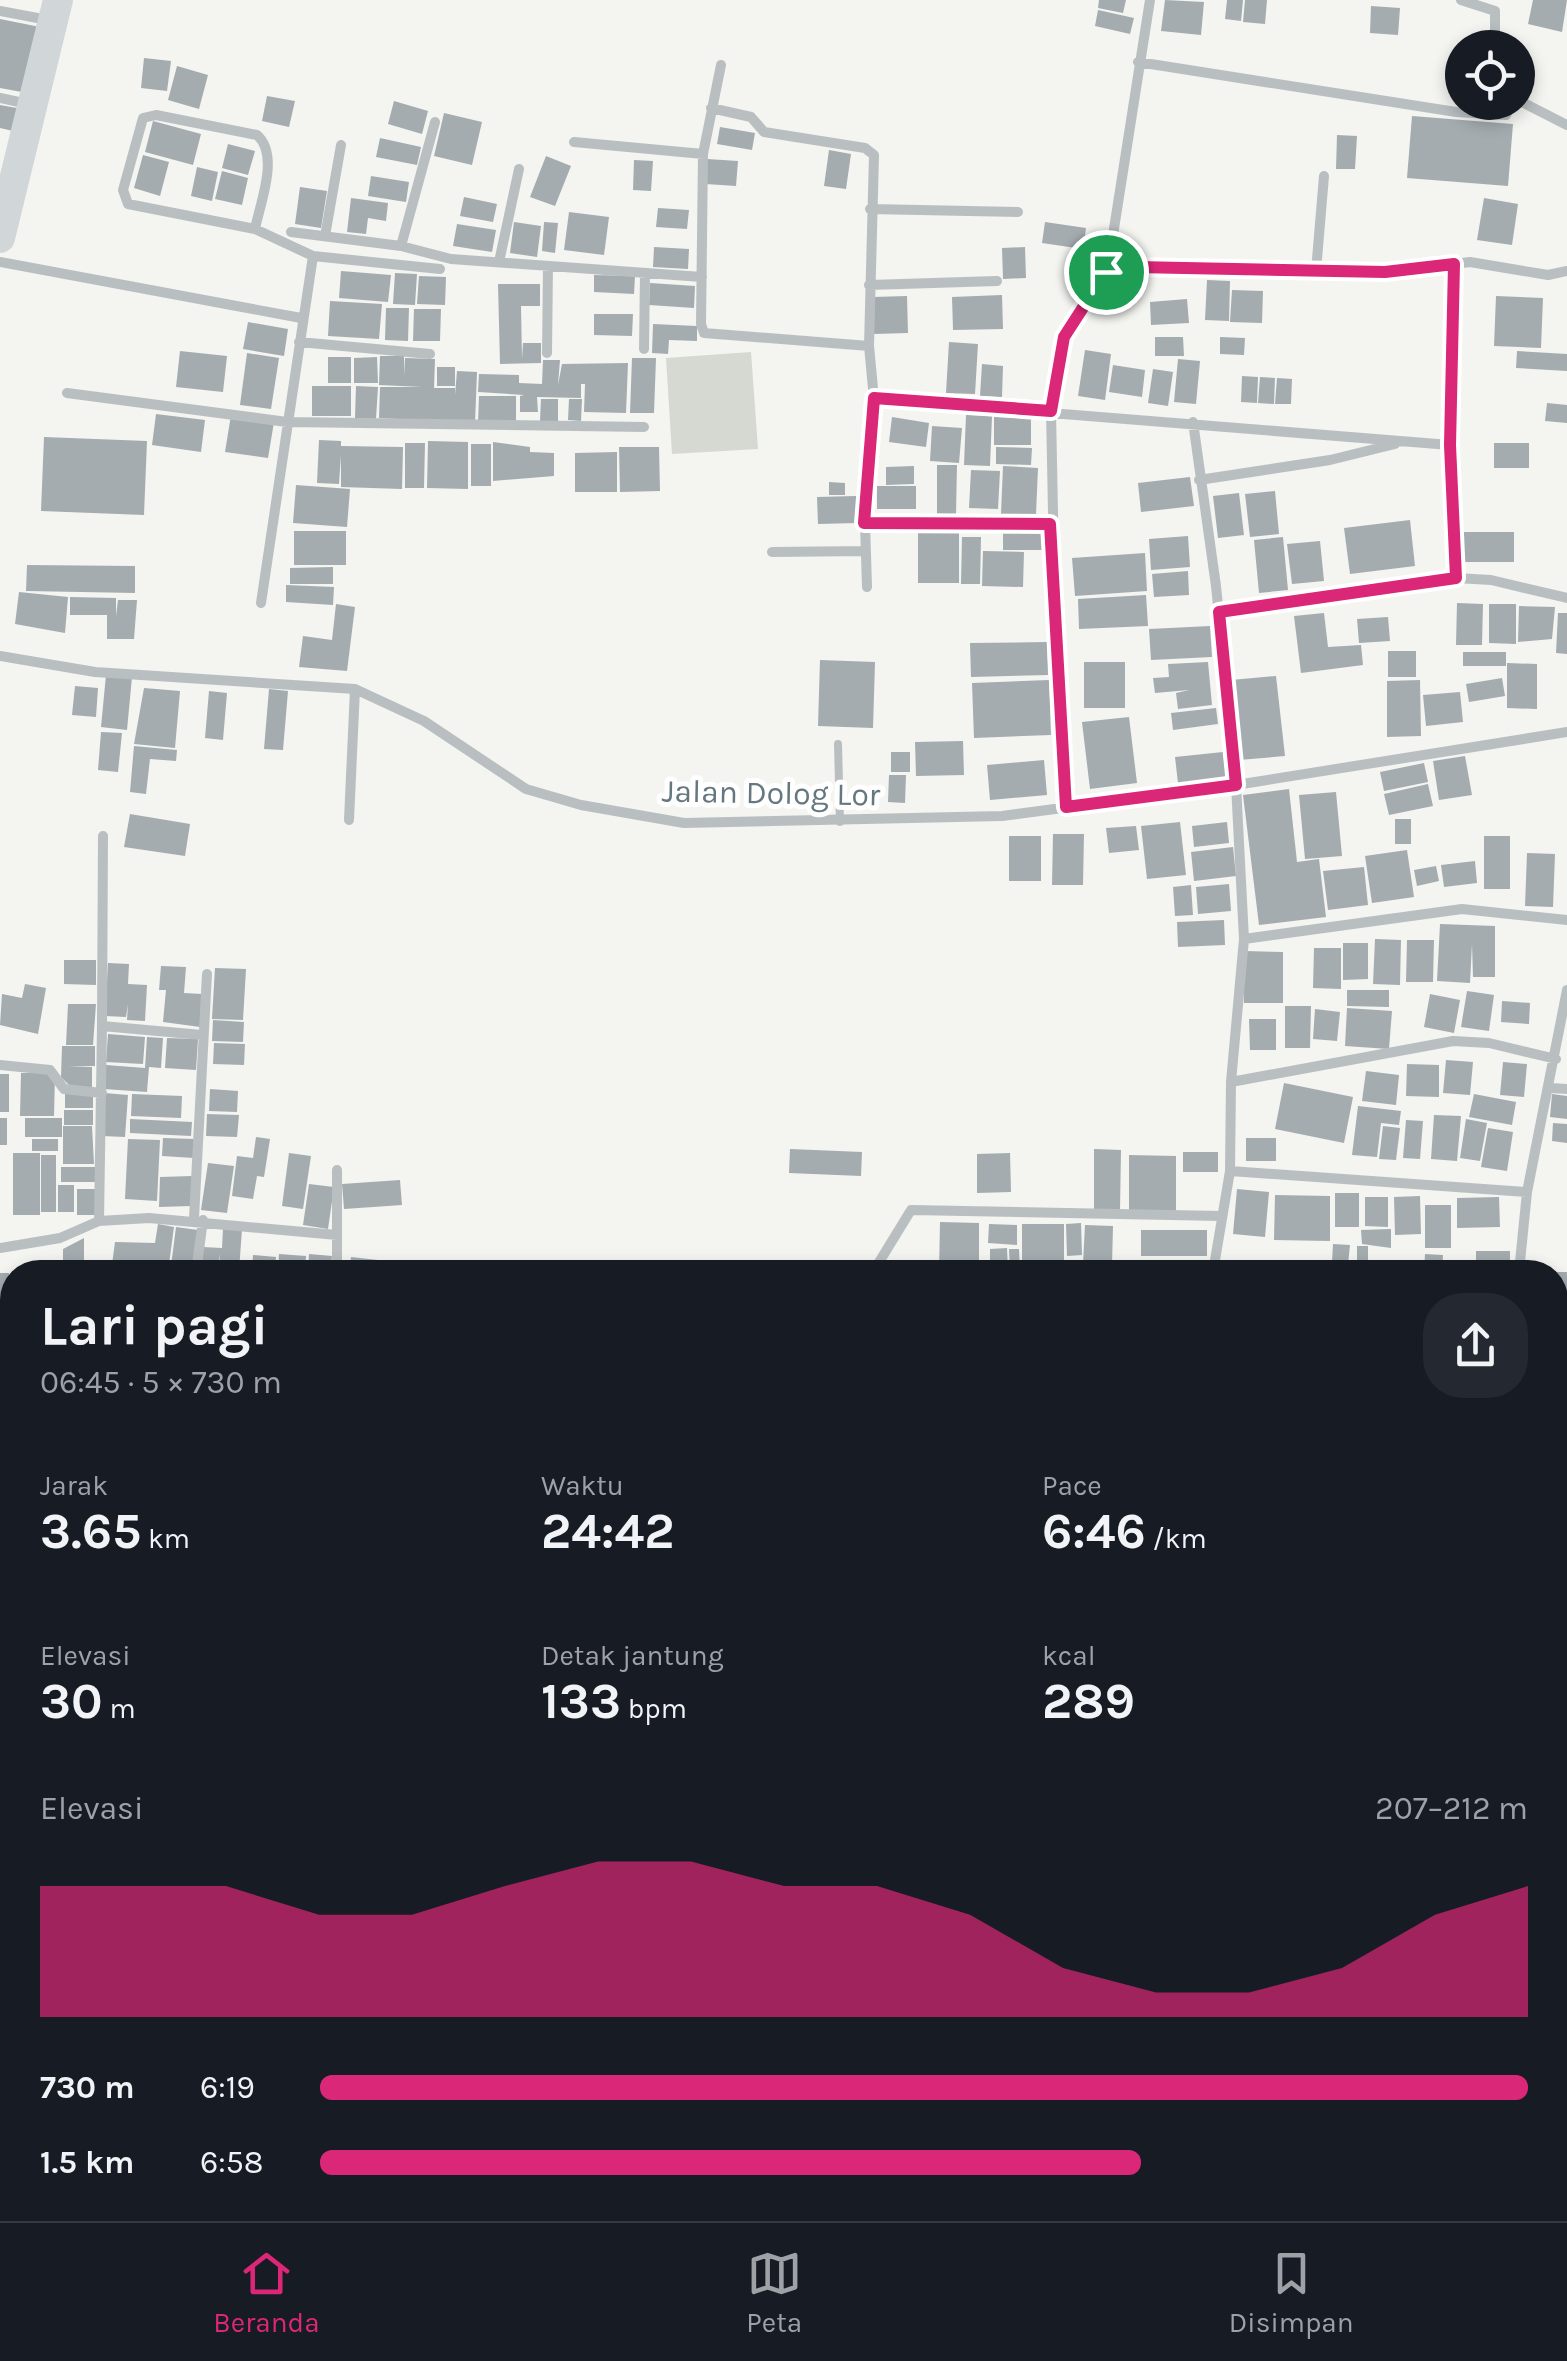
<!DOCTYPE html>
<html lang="id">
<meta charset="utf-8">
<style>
body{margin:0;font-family:Karla,sans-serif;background:#242831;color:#f1f3f6;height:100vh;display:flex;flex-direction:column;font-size:38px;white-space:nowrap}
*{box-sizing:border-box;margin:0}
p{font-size:32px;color:#9ea1a6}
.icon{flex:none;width:55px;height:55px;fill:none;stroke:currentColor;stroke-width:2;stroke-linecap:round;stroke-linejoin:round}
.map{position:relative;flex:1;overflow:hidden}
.panel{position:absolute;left:0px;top:1260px;width:1568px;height:962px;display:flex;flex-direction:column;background:#171b24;border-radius:40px 40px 0 0;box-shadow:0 5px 15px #0003}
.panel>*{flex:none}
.tools{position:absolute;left:1445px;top:30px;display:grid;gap:20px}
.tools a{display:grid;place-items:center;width:90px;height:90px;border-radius:50%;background:#171b24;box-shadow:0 5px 15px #0003;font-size:50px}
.pin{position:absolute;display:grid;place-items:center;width:85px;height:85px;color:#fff;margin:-42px;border:5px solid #fff;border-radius:50%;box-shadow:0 2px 10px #0007}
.round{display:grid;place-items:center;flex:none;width:105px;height:105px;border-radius:40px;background:#242831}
.head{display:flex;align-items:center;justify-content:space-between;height:170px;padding:0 40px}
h1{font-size:55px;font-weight:700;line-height:75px}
.stats{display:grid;grid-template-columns:repeat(3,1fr);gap:15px;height:170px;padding:10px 40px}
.stats div{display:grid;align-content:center}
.stats b{font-size:50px;font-weight:700}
.stats small{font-size:28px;font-weight:400}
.stats p{font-size:28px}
.chart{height:280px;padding:20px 40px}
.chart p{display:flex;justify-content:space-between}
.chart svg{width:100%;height:180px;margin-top:10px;fill:#db2777;opacity:.7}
ul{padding:0 40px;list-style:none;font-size:32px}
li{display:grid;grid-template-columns:160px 120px 1fr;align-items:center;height:75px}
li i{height:25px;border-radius:12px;background:#db2777}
.tab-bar{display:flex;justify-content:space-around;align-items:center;height:140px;border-top:2px solid #363941;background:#171b24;font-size:28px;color:#9ea1a6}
.tab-bar a{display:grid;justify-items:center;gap:5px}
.tab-bar .on{color:#db2777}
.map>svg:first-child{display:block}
</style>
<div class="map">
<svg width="1567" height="2221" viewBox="0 0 1567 2221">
<rect width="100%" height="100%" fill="#f4f4f1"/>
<path fill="#d5d9d1" d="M751 352 758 449 672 454 666 358Z"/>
<path fill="#a4acb0" d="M1099 0H1126L1123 13 1098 8Z
M1165 0 1204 2 1201 35 1161 31Z
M1227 0H1243L1241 21 1225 19Z
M1245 0H1267L1265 24 1243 22Z
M1533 0H1567L1562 32 1528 24Z
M1371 6 1400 8 1398 35 1370 33Z
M1098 10 1134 18 1130 34 1095 26Z
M0 19 45 28 27 93 0 88Z
M144 58 171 61 167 91 141 88Z
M177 66 208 75 199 109 168 100Z
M267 96 295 101 289 127 262 121Z
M394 101 428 111 422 134 388 124Z
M0 105 17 108 13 131 0 128Z
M444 113 482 122 472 165 434 156Z
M1412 116 1513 124 1508 186 1407 178Z
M153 121 201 134 193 165 145 152Z
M720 127 755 133 752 150 717 144Z
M1337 135 1357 136 1355 169H1336Z
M380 138 421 147 417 165 376 157Z
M228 144 255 151 248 175 222 168Z
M829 150 851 154 846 189 824 186Z
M143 155 169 162 160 196 134 188Z
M546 156 571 166 555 206 530 197Z
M707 159 738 161 736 186 706 184Z
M634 160 653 161 651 191 633 190Z
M197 167 218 172 212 201 191 196Z
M222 171 248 178 242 205 215 199Z
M371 176 409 182 406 202 368 196Z
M300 187 327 191 321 228 295 224Z
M464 197 497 204 493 222 460 216Z
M351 198 388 203 386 221 368 218 366 234 347 232Z
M1484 198 1518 204 1512 245 1477 240Z
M658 208 689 210 687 229 656 227Z
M569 212 609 217 604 255 564 250Z
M514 222 541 226 537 257 510 253Z
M544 222 558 223 555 253 542 251Z
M1045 222 1086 228 1083 249 1042 243Z
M457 224 496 230 492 252 453 246Z
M654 247 689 249 688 269 653 267Z
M1025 247 1026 278 1003 279 1002 248Z
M341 271 391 275 388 302 339 298Z
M395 273 417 274 415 305 393 304Z
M594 275 635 276 634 294 594 292Z
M419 276 446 277 445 305 417 304Z
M1207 280 1230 281 1229 321 1205 320Z
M650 283 695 286 694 308 649 305Z
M498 284H540V306H521L522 359 523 343H541V363L500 364Z
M1232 290 1263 291 1262 323 1230 322Z
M1002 295 1003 329 953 330 952 297Z
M907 296 908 333 874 334 873 297Z
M1496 296 1543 298 1541 348 1494 346Z
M1187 299 1189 323 1151 325 1150 302Z
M330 301 382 304 379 339 328 336Z
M386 308H409L408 341 385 340Z
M414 309H441L440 341H413Z
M594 314H633L632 336 594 335Z
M248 322 288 329 284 356 243 349Z
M653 324 697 326V341L669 340 668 354 652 353Z
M1155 337H1183L1184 356H1155Z
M1220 337 1245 338 1244 355 1220 354Z
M949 342 978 344 975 394 946 393Z
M1085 350 1111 354 1105 400 1078 396Z
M180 351 227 356 223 392 176 387Z
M1517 351 1567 354V371L1516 368Z
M247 353 279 358 271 409 240 405Z
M380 356H404V376L405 358 435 359 434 388H455V395L457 371 477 372 475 423 379 418 380 387H422L379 385Z
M328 357H351V383H328Z
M377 357 378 383H354V358Z
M632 358H656L654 413H630Z
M1178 359 1200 361 1196 404 1174 402Z
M543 360H560L558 385 562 364 628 363 626 413 584 412 585 384H581V398L537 397 538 412H520V396L524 395 478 392 479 374 519 375V383L542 384Z
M982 364 1003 366 1002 397 980 396Z
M1113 365 1145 370 1142 397 1109 392Z
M437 367H455V386H437Z
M1153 369 1173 372 1168 406 1148 403Z
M1242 376 1258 377 1257 403 1241 402Z
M1260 377 1275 378 1274 404 1258 403Z
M1277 378 1292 379 1291 404H1275Z
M312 386H351V416H312Z
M356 386 378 387 376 419 355 418Z
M479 396H516V424L478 423Z
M541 399H558V422L540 421Z
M569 399H582L581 421 568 420Z
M1547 403 1567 405V423L1545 421Z
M156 414 205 420 201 452 152 445Z
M231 415 274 422 268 458 225 452Z
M966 415 992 416 990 466 964 465Z
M892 417 929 423 926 447 889 442Z
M994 417 1031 418V445H994Z
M932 426 962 428 959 463 930 461Z
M44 437 147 441 144 515 41 511Z
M319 440 341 441V446L403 447 402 489 341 487V455L339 484 317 483Z
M428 441 468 442V489L427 488Z
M493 442 530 447V452L554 453V476L493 481Z
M405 443H425L424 488H405Z
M1494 443H1529V468H1494Z
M471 444H491V486H471Z
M619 447H659L660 491 620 492Z
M996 447 1032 448 1031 465 996 464Z
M617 452V492H575V453Z
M937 465H957L956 515H937Z
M914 466V484L886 485V467Z
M1003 466 1038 468 1036 515 1001 514Z
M971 470 1000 471 998 509 969 508Z
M1190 477 1194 506 1141 512 1138 483Z
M829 482 845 483V495H829Z
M296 485 350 489 347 527 293 523Z
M877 486H916V509H877Z
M1275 491 1279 534 1250 537 1245 494Z
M1239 493 1244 535 1218 538 1213 496Z
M856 496 857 523 818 524 817 497Z
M1410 520 1415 566 1350 574 1344 528Z
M294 531H346V565H294Z
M1463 532H1514V562H1463Z
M918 533H959V583H918Z
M1003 533H1042V550H1003Z
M1188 536 1190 567 1151 570 1149 539Z
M962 537H981L980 584H961Z
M1283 537 1288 590 1259 593 1254 540Z
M1320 541 1324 581 1292 584 1287 544Z
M983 551 1024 552 1023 587 982 586Z
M1145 553 1147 591 1075 596 1072 558Z
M27 565 135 566V593L26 591Z
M333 567V584H290V568Z
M1188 571 1189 595 1154 597 1152 574Z
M286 585 334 587 333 605 286 602Z
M19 592 68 597 65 633 15 624Z
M1146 595 1148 626 1079 629 1078 599Z
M70 597 116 598V616L118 600H137L134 639H107V615H70Z
M1457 603 1483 604 1482 645H1456Z
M336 604 355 607 347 671 299 667 303 636 332 640Z
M1489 604H1516V644L1489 643Z
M1519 606 1555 607 1552 639 1518 642Z
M1324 613 1328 647 1361 645 1363 665 1301 673 1294 616Z
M1558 613H1567V654L1556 653Z
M1388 617 1390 641 1359 643 1357 619Z
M1210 626 1212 657 1151 660 1149 629Z
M1047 642 1048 675 971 677 970 643Z
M1388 651H1416V677H1388Z
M1463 652H1506V666H1463Z
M820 660 875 662 873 728 818 726Z
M1084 662H1125V708H1084Z
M1208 662 1212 705 1178 709 1176 693 1189 690 1155 693 1153 678 1169 677 1168 664Z
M1507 663 1537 664V709L1507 708Z
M106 675 132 677 127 730 101 727Z
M1276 676 1285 756 1239 760 1231 680Z
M1502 678 1505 696 1469 702 1466 684Z
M1049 680 1051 735 974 738 972 683Z
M1420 680 1421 736 1387 737V681Z
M75 686 98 688 96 717 72 715Z
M144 688 180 691 175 748 134 744Z
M269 689 288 691 283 750 264 749Z
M209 691 227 693 223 740 205 738Z
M1460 692 1463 722 1426 726 1423 695Z
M1216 708 1218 724 1173 730 1171 713Z
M1129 717 1137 783 1090 789 1082 722Z
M101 732 122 733 118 772 98 770Z
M963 741 964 775 916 776 915 742Z
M134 746 177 750 176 761 150 759 146 794 130 792Z
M891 752H910V772H891Z
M1223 752 1226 778 1178 783 1175 757Z
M1465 756 1472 795 1439 800 1433 761Z
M1044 760 1047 795 990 800 987 765Z
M1424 763 1428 782 1384 791 1380 772Z
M889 775H906L905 803 888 802Z
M1428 784 1433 806 1389 815 1384 794Z
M1289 789 1297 862 1319 859 1326 917 1259 925 1243 795Z
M1336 792 1342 856 1305 859 1299 795Z
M130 814 190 824 185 856 124 847Z
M1395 819H1411V844H1395Z
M1180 822 1186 875 1147 879 1141 826Z
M1227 822 1229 843 1194 847 1192 826Z
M1136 826 1139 850 1109 853 1106 828Z
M1053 834H1084L1083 885H1052Z
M1009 836H1041V881H1009Z
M1484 836H1510V889H1484Z
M1233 847 1236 876 1194 881 1191 852Z
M1407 850 1414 897 1372 903 1365 856Z
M1527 853 1555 854 1553 907 1525 906Z
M1475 861 1477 883 1444 887 1441 865Z
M1436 866 1439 881 1417 886 1414 870Z
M1364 867 1368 905 1328 910 1323 871Z
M1229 884 1231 911 1198 914 1196 887Z
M1191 885 1193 915 1175 916 1173 887Z
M1224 920 1225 945 1178 947 1177 922Z
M1440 924 1495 926V977H1473L1472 944 1470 983 1437 981Z
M1375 939 1401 940 1400 985 1373 984Z
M1407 940H1434L1433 982H1406Z
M1343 943H1368V979L1343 980Z
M1314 948H1341V989L1313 988Z
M1244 951 1283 952V1003H1244Z
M64 960H96V985L64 984Z
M108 963 129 964 128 984 147 985 145 1021 127 1020 128 1004 126 1017 105 1016Z
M161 966 186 967 184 993 202 994 200 1027 163 1022 166 990H159Z
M215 968 246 969 243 1020 212 1019Z
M25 984 46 988 38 1034 0 1025 2 994 22 998Z
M1347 990H1389V1007L1347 1006Z
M1467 991 1494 995 1489 1031 1461 1027Z
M1430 994 1460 1000 1454 1033 1424 1027Z
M1502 1001 1530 1003 1529 1024 1501 1022Z
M68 1004H96L93 1045H66Z
M1285 1006H1311L1310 1048H1285Z
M1347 1008 1392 1011 1389 1049 1345 1046Z
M1315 1009 1340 1012 1337 1041 1313 1039Z
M1249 1019H1276V1050H1250Z
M213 1020 244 1022 243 1042 212 1041Z
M108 1034 145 1037 143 1064 106 1062Z
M147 1037 163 1038 161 1068 149 1067 147 1092 104 1089 106 1065 145 1068Z
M167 1038 198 1039 196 1070 165 1068Z
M214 1043 245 1044 244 1065 213 1064Z
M62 1046H95V1066H68L92 1067V1087H71L61 1077Z
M1446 1060 1473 1062 1470 1095 1443 1093Z
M1503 1062 1527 1064 1524 1097 1500 1095Z
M1407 1064 1439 1065V1097L1406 1096Z
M1366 1071 1399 1075 1396 1105 1362 1101Z
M21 1073H55L54 1116H20Z
M0 1074H9V1112H0Z
M1284 1083 1353 1097 1344 1143 1275 1129Z
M210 1089 238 1091 237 1112 209 1111Z
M65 1093H93V1108H65Z
M105 1093 128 1095 125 1137 102 1136Z
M132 1094 182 1096 181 1118 131 1116Z
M1474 1094 1516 1102 1512 1125 1469 1117Z
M1552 1094 1567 1096V1119L1550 1117Z
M1358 1106 1401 1111 1399 1125 1381 1123 1377 1157 1352 1155Z
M64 1110H93V1125H64Z
M207 1114 239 1115 237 1137 206 1136Z
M1434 1115 1461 1116 1457 1161 1431 1159Z
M0 1118H7V1145H0Z
M25 1118H62V1137H25Z
M130 1119 192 1122 191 1136 130 1133Z
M1466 1119 1487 1123 1480 1161 1460 1158Z
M1406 1120 1423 1121 1420 1159 1403 1158Z
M1553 1123 1567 1124V1143L1552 1141Z
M63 1126H92L94 1164H63Z
M1383 1126 1400 1128 1396 1160 1379 1159Z
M1488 1128 1513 1132 1507 1171 1481 1167Z
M256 1137 270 1139 264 1177 257 1176 253 1199 232 1196 237 1156 253 1158Z
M163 1138 195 1139 194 1158 162 1156Z
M1246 1138H1276V1161H1246Z
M32 1139H58V1151H32Z
M128 1139 160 1140 157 1201 125 1199Z
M790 1149 862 1152 861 1176 789 1173Z
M1094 1149 1121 1150 1120 1210H1094Z
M1183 1152H1218V1172H1183Z
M13 1153H40V1215H13Z
M289 1153 311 1156 303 1209 282 1206Z
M1010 1153 1011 1192 977 1193V1154Z
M41 1155H56V1212H41Z
M1129 1155 1176 1156V1213L1129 1212Z
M208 1163 234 1166 227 1213 201 1210Z
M61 1167H95V1182H61Z
M192 1176 191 1206 159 1207 160 1177Z
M400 1180 402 1205 344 1209 342 1184Z
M309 1184 334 1187 328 1229 303 1225Z
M58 1185H74V1212H58Z
M77 1189H95V1215H77Z
M1237 1189 1269 1192 1265 1237 1233 1234Z
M1335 1193H1359V1227H1335Z
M1275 1195 1330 1196V1241L1274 1240Z
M1420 1196 1421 1234 1395 1235 1394 1197Z
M1365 1197H1388V1227L1365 1226Z
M1499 1197 1500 1227 1457 1228V1198Z
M1425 1205H1451V1248H1425Z
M940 1222 979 1223V1272H939Z
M1081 1223 1082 1255 1067 1256 1066 1224Z
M158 1224 174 1227 169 1264 152 1261 150 1272H111L115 1242 155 1243Z
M989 1224 1017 1225V1245L988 1243Z
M1022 1224H1064V1261H1022Z
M1085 1225 1113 1226 1112 1265 1083 1264Z
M176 1227 198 1230 192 1269 171 1266Z
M223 1228 242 1229 239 1271 220 1270V1254L218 1272H202L203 1247 222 1248Z
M1391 1229V1248L1362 1244 1361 1230Z
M1141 1230H1207V1256H1141Z
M84 1238V1272H63V1249Z
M1333 1244 1350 1245 1348 1264 1332 1262Z
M1357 1246H1368V1262H1357Z
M1007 1248 1008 1272H990V1249Z
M1009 1249H1019L1020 1272H1010Z
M1476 1251H1510V1272H1476Z
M279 1254 306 1256 305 1272H278Z
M309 1254 332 1256 330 1272H308Z
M1425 1254 1443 1255 1442 1272H1424Z
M253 1255 276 1257 275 1272H252Z
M351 1257 405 1263 404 1272H349Z
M1023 1264 1049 1265V1272H1022Z
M1053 1264 1088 1268V1272H1052Z
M1312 1264 1356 1268V1272H1311Z
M1361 1266 1393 1267V1272H1361Z
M1555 1272H1567V1329L1555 1328Z
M0 1273H9L12 1289V1335L8 1336H0Z
M1555 1409H1567V1435H1555Z
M2 1457H12L11 1515H0Z
M1555 1469 1567 1470 1566 1512 1555 1511Z
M7 1603H12V1661H6Z
M0 1608H5L4 1652H0Z
M1555 1629 1567 1630V1660L1555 1658Z
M1555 1674 1567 1676V1706L1555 1704Z
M1555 1709 1567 1713V1749L1556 1787Z
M0 1719H6L7 1762H0Z
M1567 1775V1855L1555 1851V1815Z
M0 1948 10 1950 2 1997H0Z
M11 1958H12V1999L4 1998Z
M1555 2063 1567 2067V2088L1555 2085Z
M3 2085 12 2086V2105L0 2103Z
M0 2108 12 2110 4 2153 0 2152Z
M0 2165 8 2166 4 2209H0Z
M1555 2196 1567 2197V2221H1543L1544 2210H1555Z
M54 2210H78V2221H53Z
M92 2210H118V2221H92Z
M143 2210H159L157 2221H141Z
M221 2210 239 2212 237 2221H219Z
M311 2210H341L336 2221Z
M357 2210H381L388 2212 385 2221H353Z
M398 2210H452L447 2221H424Z
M800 2210H830V2221H800Z
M845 2210H859L860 2221H845Z
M861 2210H879V2221H861Z
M895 2210H915V2221H894Z
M920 2210H934L933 2221H918Z
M938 2210H970L969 2221H936Z
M1507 2210H1531L1529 2221H1504Z
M163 2211 187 2214 186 2221H161Z
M1055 2211 1122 2219V2221H1053Z
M0 2213 25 2215V2221H0Z"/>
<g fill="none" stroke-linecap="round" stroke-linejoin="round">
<path stroke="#b9bfc1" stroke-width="8" d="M838 744 840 822
M1339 2221V2210"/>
<path stroke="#b9bfc1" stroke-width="10" d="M1461 0 1495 11V48
M0 11 48 20
M1138 62 1456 112 1506 115 1512 102
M721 65 703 154 701 324 704 333 869 346
M0 98 28 104
M1518 100 1567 125
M711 108 751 117 764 132 865 148 874 155 869 346 874 399 865 523 867 587
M574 142 703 154
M870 209 1018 212
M255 229C260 203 280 155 257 135L156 115 143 118 123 190 128 204 255 229 313 256 261 603
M291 232 401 246 451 259 702 277
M325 236 341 145
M401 246 435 122
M313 256 440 269
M0 262 301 318
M499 262 519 169
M1454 264 1450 445 1456 578
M1316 271 1324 176
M1107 273 1150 0
M869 285 997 281
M299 342 430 354
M644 349 645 273
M547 353 548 266
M67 393 287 422 644 427
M874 399 1450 445
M1193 422 1216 586 1236 785 1244 939 1231 1082 1230 1171 1213 1272
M1199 480 1330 460 1395 444
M865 523 1050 524
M772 552 866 551
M1219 613 1456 578 1491 580 1567 598
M0 656 95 672 355 689 424 721 526 789 581 805 684 823 1002 816 1236 785 1567 732
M1066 807 1057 714 1051 411 1065 337 1107 273 1135 267 1385 273 1470 262 1548 275 1567 271
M349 820 355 689
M1244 939 1462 909 1567 920
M102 1026 103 836
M0 1065 50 1070 64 1089 102 1093
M1231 1082 1453 1041 1489 1043 1556 1059
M1550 1088 1567 1089
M337 1170V1272
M1230 1171 1527 1192
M194 1218 207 974
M99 1221 102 1026 202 1035
M0 1248 60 1238 99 1221 149 1218 337 1235
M196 1272 203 1220
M873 1272 911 1210 1221 1216
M1519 1272 1527 1192 1567 990
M1555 1363 1567 1365
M0 1545 12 1547
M1555 1667 1567 1669
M1555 1919 1567 1922
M0 1937 12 1941
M0 2065 4 2049
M0 2160 12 2163
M1555 2171 1567 2174
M276 2210 299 2221
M737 2210V2221
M1190 2210 1234 2215
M82 2221V2210
M351 2221 355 2210
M481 2221 482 2210
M557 2221 568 2210"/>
<path stroke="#d1d6d9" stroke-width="30" d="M0 238 58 0"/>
</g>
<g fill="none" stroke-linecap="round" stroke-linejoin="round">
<g stroke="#fff" stroke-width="20">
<path id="route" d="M1454 264 1450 445 1456 578 1219 612 1236 785 1066 807 1050 524 864 523 874 398 1051 411 1064 337 1106 272 1135 267 1385 272Z"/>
</g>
<use href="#route" stroke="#db2777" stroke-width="12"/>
</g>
<g text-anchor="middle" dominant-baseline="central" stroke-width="10" stroke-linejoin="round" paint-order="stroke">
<g font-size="32" fill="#66787f" stroke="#fff">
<text transform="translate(771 793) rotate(1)">Jalan Dolog Lor</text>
</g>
</g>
</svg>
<div class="tools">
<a><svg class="icon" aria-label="locate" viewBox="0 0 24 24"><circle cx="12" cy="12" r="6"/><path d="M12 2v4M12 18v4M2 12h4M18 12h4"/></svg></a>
</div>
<div class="pin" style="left:1106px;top:272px;background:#1e9e55"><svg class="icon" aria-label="arrive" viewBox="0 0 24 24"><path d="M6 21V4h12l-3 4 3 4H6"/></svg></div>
<section class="panel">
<div class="head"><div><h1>Lari pagi</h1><p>06:45 · 5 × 730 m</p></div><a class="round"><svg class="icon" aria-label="share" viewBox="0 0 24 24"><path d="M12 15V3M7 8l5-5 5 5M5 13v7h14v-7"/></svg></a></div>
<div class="stats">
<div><p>Jarak</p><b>3.65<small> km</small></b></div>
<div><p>Waktu</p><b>24:42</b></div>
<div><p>Pace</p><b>6:46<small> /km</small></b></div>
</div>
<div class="stats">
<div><p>Elevasi</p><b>30<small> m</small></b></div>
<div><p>Detak jantung</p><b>133<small> bpm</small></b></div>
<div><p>kcal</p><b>289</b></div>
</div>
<div class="chart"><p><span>Elevasi</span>207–212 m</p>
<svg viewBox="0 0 160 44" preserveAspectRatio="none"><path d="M0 44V12L10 12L20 12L30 19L40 19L50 12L60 6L70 6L80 12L90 12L100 19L110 32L120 38L130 38L140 32L150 19L160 12V44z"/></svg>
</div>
<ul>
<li><b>730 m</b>6:19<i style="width:100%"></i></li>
<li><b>1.5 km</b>6:58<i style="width:68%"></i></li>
</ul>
</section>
</div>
<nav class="tab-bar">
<a class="on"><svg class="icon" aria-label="home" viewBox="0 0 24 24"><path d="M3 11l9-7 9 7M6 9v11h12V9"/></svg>Beranda</a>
<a><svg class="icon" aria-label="map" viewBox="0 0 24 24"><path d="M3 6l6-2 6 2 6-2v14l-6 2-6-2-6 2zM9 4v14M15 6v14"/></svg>Peta</a>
<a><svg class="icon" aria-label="saved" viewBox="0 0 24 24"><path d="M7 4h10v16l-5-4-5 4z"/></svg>Disimpan</a>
</nav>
